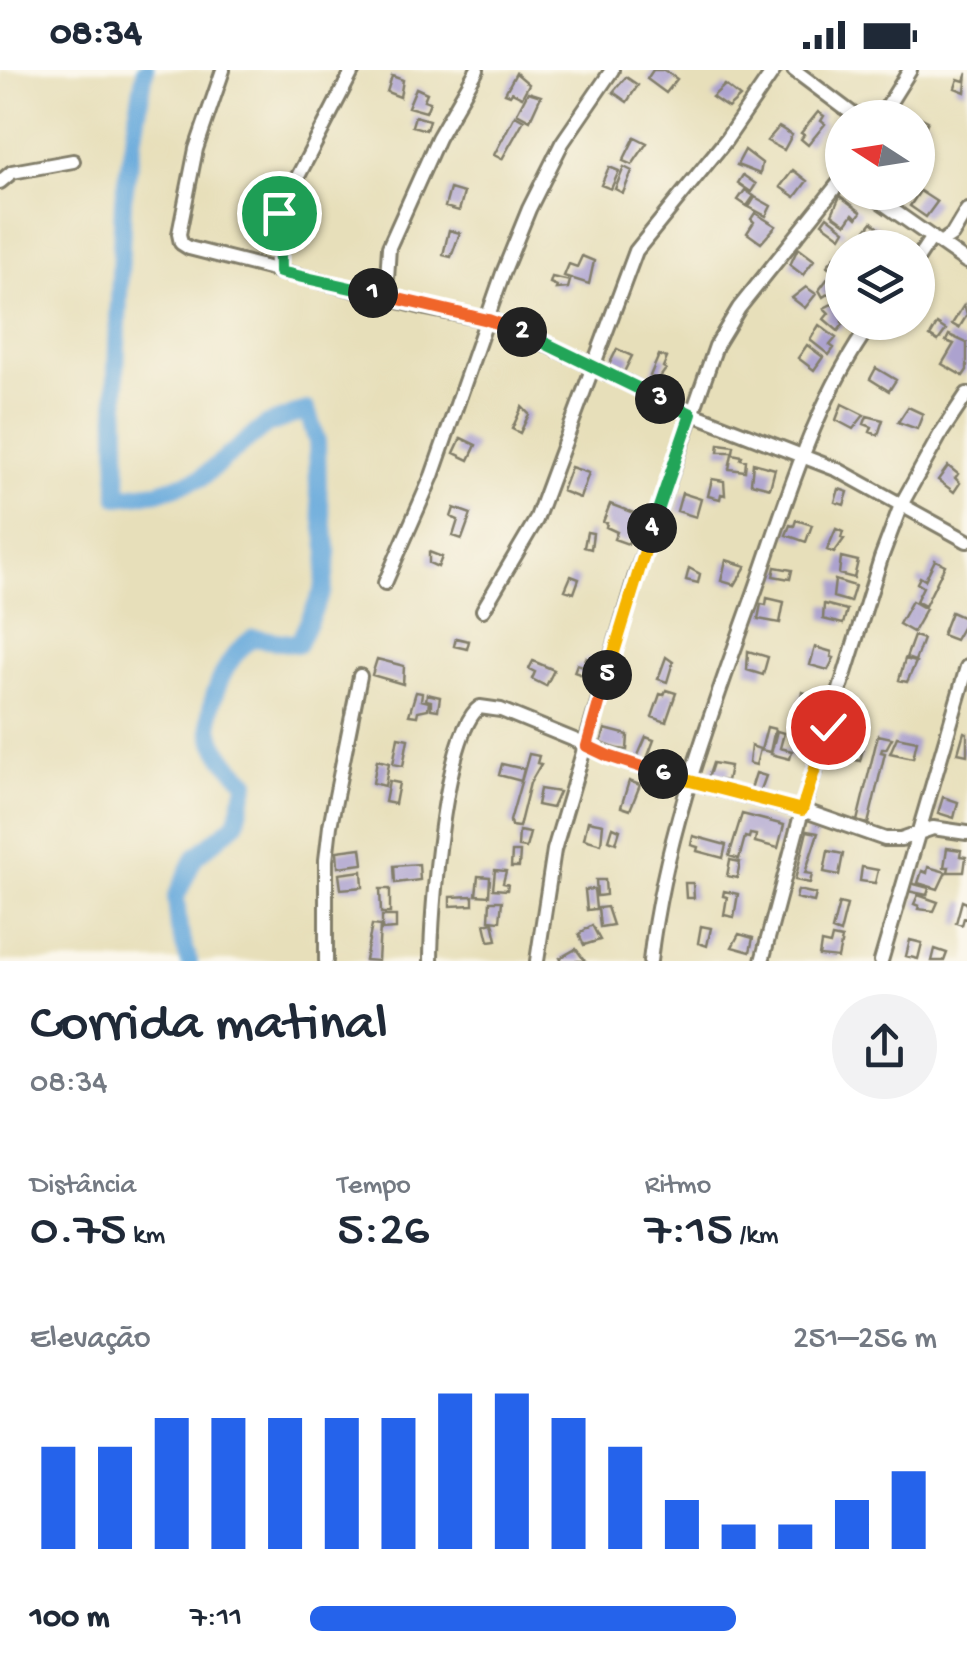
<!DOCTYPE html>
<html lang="pt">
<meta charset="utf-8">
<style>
body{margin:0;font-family:"Gochi Hand",sans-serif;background:#f2f2f3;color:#1f2937;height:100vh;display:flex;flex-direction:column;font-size:38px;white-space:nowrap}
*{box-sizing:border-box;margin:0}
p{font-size:32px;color:#747a83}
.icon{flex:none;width:55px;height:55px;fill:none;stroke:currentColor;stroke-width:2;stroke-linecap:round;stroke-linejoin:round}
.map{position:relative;height:891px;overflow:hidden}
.sheet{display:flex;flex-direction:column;background:#fff;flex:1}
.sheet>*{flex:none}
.needle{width:65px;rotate:282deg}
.fabs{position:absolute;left:825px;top:30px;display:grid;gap:20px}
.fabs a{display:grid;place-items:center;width:110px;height:110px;border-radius:50%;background:#fff;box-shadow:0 2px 8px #0004;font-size:50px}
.pin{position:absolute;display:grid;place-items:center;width:85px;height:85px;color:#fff;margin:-42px;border:5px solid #fff;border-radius:50%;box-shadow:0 2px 10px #0007}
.km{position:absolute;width:50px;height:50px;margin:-25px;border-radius:50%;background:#222;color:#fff;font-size:28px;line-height:50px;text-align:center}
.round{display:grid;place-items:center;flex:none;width:105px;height:105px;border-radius:52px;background:#f2f2f3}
.summary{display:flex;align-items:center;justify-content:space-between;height:170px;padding:0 30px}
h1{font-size:55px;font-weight:600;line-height:75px}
.figures{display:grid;grid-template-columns:repeat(3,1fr);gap:15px;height:170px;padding:10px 30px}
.figures div{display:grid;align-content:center}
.figures b{font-size:50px;font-weight:600}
.figures small{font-size:28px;font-weight:400}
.figures p{font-size:28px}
.chart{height:280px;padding:20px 30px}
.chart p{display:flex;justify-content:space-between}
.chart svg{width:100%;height:180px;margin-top:10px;stroke:#2563eb;stroke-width:6}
ul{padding:0 30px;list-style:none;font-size:32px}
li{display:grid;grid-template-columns:160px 120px 1fr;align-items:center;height:75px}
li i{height:25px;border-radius:12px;background:#2563eb}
.status{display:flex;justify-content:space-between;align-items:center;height:70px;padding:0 50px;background:#fff;direction:ltr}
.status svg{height:28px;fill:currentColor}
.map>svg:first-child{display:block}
</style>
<div class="status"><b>08:34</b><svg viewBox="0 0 49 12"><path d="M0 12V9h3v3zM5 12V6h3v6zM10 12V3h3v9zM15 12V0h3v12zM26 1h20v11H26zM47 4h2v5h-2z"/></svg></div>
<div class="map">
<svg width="967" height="891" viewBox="0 0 967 891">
<rect width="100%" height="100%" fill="#fbf7ec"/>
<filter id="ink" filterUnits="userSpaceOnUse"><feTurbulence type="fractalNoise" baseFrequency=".01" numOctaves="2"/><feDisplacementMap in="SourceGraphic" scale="20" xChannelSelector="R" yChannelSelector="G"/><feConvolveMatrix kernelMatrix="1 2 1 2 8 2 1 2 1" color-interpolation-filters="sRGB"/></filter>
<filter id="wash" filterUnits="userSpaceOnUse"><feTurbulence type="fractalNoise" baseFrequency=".0048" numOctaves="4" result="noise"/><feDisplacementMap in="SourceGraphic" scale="40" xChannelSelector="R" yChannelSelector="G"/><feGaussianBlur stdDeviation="2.25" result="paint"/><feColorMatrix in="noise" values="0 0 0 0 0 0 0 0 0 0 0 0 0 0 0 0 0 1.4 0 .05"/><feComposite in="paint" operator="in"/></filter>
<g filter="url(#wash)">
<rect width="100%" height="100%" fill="#e7dfba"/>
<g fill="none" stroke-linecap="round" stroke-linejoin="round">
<path stroke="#69aadc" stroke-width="18" d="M145 0 123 130 116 302 118 427 158 422 201 408 266 355 307 340 317 372 318 419 328 483 323 520 298 574 253 568C236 580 227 594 219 613 199 658 212 680 247 712L236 753 195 787 176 827 179 859 189 891"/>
</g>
<g id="blocks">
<path fill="#aca2cf" d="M653 0H664L677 9 666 23 647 9Z
M516 3 529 14 522 27 512 22 510 25 505 23Z
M967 3 965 22 955 18 958 9 964 11Z
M392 6 403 10 400 27 387 22Z
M626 7 638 15 627 32 613 22Z
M725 15 740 27 728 38 712 27Z
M416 18 427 23 424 30 430 32 426 42 408 37Z
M528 22 541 26 530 50 517 43Z
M904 39 928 51 918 74V48H900Z
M818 42 824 46 821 51 825 54 808 75 801 69 804 65 801 63Z
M515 45 524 50 502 89 494 85Z
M415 46 429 50 426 60 412 56Z
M779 57 792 65 784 80 767 71Z
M635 67 647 73 632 95 623 91Z
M745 80 762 93 760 104 737 95Z
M609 97 619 101 611 119 601 115Z
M624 97 632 101 623 123 615 119Z
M793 100 807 111 795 127 780 117Z
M743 105 756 114 751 122 738 113Z
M450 119 464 123 459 141 445 137Z
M745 120 754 126 747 136 738 130Z
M920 121 937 132 926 147 910 136Z
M840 126 861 142 857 148 853 144 846 154 832 144Z
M755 127 771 136 766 146 749 137Z
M755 143 776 156 761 173 747 163 754 152 751 149Z
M827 146 845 160 841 167 822 153Z
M872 152 878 157 872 169 865 161Z
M449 160 460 163 451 187 443 185Z
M798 178 814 190 803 205 790 195Z
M837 184 842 189 834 201 827 196Z
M582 186 594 191 589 214 564 206 569 194 577 197Z
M552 207 570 211 568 218 556 219 557 216 550 213Z
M828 208 834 213 829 219 832 221 823 227 819 220Z
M806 217 816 224 805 238 792 228Z
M832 234 842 242V252H845L838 261 824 249 829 243 824 238Z
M964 235 967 245 959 258 952 254Z
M937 254 946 260 938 271 930 266Z
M819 255 836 268 830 275 834 278 829 285 810 270Z
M949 265 967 273V300L963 306 942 294 954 274 946 271Z
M807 275 823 287 814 300 798 288Z
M617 279 632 286 624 302 609 295Z
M659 285 667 288 663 297 666 299 658 310 650 306Z
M876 298 896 310 889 321 870 309Z
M842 334 864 345 853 359 836 350Z
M522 337 529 344 520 363 512 359Z
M908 337 923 344 917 359 898 352Z
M867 346 883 350 878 365 870 362 872 357 864 354Z
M461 368 476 375 469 390 454 383Z
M719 374 734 376 733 382H718Z
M732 384 742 386 741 389 746 390 745 401 729 399Z
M753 393 775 399 770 418 751 413Z
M948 396 958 404 955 408 960 413 954 422 938 410Z
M571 397 589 403 580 428 562 421Z
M712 409 724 411 725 425 721 424 720 429 708 426Z
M839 419 848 422 844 435 835 432Z
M682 423 701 429 696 447 677 441Z
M610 434 639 445 628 474 614 469 617 462 606 457 607 453 603 452Z
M454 438 471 444 462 469 453 466 458 450 451 447Z
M796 450 812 455 806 472 786 465 790 455 794 456Z
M836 459 843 462 841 468 844 469 834 483 827 480Z
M587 462 593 463 591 479 584 477Z
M429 482 442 487 438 497 429 493Z
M841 487 858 491 854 508 839 504Z
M726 490 746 496 735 515 721 511Z
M935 490 945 495 925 536 916 531 923 517 917 513 920 507 925 510Z
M775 497 792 500 790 509 773 506Z
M689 498 700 504 698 513 686 510Z
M571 506 579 509 574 523 565 520Z
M835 510 855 516 850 532 833 527Z
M767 528 784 532 780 553 758 549 761 534 766 535Z
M912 531 926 539 913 562 899 554Z
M824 534 847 540 843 554 823 549Z
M951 542 967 549 955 570 942 565Z
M914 566 923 569 915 591 906 588Z
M456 568 469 571 467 579 454 576Z
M815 577 832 582 831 587 834 588 828 600 810 595Z
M748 581 768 587 763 605 747 600Z
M666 587 673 592 667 612 658 609Z
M586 588 600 593 597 610 574 602 577 594 583 596Z
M377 589 404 596 403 614 372 605Z
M905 589 916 592 907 612 899 610Z
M533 591 554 600 546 616 532 609 535 602 529 599Z
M666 620 676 623 666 652 652 647 660 624 664 625Z
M416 622 422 623 421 630 429 632 428 639 418 641 417 646 409 645Z
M802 622 820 627 815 644 797 640Z
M427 624 440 627 438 640 431 639V631L426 630Z
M848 656 864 664 860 678 863 679 860 691 847 688 846 694 831 690 838 665Z
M767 657 775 659 770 682 761 680Z
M605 659 628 665 627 680 600 677Z
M777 661 784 663 780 678 792 681 790 689 771 684Z
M964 662 967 663V685L958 683Z
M878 665 892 668 886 679H882L881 682 885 683 868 754 857 751Z
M398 667 408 669 403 696 393 694Z
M646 667 654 670 645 694 636 690Z
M897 667 917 671 913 688 890 683Z
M751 676 760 679 756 695 749 693Z
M529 684 539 686 537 693 541 694 530 713 519 757 511 756 510 751Z
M377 690 389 693 385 716 373 713Z
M713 693 730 696 727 711 708 708Z
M502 694 524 699 521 711 499 705Z
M756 703 766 706 758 728 749 725Z
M389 711 399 713 395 734 385 732Z
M629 711 640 715 630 740 621 737Z
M540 719 559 722 552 738 537 735Z
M943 727 958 732 954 748 938 743Z
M742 744 784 755 778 778 755 772 756 765 750 764 749 768 745 767 739 789 729 786Z
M588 751 603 754 601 774 584 769Z
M613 757 620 760 616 773 609 770Z
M519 761 530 763 526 778 518 777Z
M807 761 818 763 805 803 812 804 810 813 795 810Z
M693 766 726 775 723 788 697 781 698 777 691 775Z
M361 778 363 794 338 797 337 781Z
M947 778 961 780 960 786 966 787 964 802H948L949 797H944Z
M828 781 843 784 839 805 824 802Z
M512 782H520L519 797H511Z
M730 790 740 792 737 808 727 806Z
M419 794 420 810 395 813 394 796Z
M862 797 878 800 875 813 860 811Z
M928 797 946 802 938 819 918 813 922 801 927 803Z
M495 800 506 801 503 813 508 814 507 820 493 819Z
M362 801 363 817 341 819 339 804Z
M478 806 490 807 489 826 476 825Z
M596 810H605L606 825 597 826Z
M685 813H693L694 828H686Z
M910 813 929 818 927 825 908 821Z
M380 819H390V843H381Z
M594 819 596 839 587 840 585 820Z
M798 820 816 824 814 832 796 828Z
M724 821 738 824 734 847 724 845 727 827 723 826Z
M918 825 938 832 934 841 918 839 919 836 914 834Z
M473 826V835L450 836V827Z
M490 831H502L500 851 489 850Z
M962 831 967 833V849L964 848 962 855 956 853Z
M839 833 847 835 840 863 832 860Z
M607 837 613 855 600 857 598 838Z
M382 846H396V859L382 860Z
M493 852 497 870 489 871 485 854Z
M372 855 380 856 378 891 365 890Z
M592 855 600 870 584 875 579 864Z
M701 856 711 858 707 876 698 873Z
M739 864 753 868 750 882 732 877Z
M832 867 842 869 838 888 819 886 821 873 830 875Z
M910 870 922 873 918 889 906 886Z
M576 879 585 891H562L560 888Z
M935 879 947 883 944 891H932Z"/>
</g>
</g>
<g filter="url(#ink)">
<use href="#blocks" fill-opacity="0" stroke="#827e6b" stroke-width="2.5"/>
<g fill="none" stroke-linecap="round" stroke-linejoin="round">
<g stroke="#827e6b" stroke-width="18">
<path id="minor" d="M223 0 196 79 179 164 181 173 189 178 426 238 487 250 516 260 691 343 838 400 967 471
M794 0 858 48
M880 48 910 0
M0 112 12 102 73 91
M867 122 967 192
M940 173 952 165 967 140
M918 188 932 167
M279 202V143L353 0
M386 226 389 177 438 68 477 0
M385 513 432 406 503 203 529 139 562 73 612 0
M483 540 536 450 636 181 726 70 774 0
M326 891V790L330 756 360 606
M431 891C431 845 444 661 480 637L501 640 648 700 811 743 885 769H901L933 758 967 763
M537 891 554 780 635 508 716 276 739 238 842 109
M650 891C665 761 713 640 756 518 788 427 815 331 872 252
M762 891 802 741 881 488 901 435 941 363 967 324
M881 891 967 597"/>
</g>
<use href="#minor" stroke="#fff" stroke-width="12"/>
</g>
</g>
<g fill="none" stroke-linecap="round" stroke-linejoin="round" filter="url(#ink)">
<g stroke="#fff" stroke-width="20">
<path id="split-1" d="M279 143 280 202 373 223"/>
</g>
<g stroke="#fff" stroke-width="20">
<path id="split-2" d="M373 223 488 250 522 262"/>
</g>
<g stroke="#fff" stroke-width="20">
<path id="split-3" d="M522 262 660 329"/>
</g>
<g stroke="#fff" stroke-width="20">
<path id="split-4" d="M652 458 691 344 660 329"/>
</g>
<g stroke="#fff" stroke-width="20">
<path id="split-5" d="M607 605 652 458"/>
</g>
<g stroke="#fff" stroke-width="20">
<path id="split-6" d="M607 605 587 676 608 686 663 704"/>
</g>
<g stroke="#fff" stroke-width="20">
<path id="split-7" d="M663 704 802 740 805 730"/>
</g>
<g stroke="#fff" stroke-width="20">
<path id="split-8" d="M805 730 828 657"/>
</g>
<use href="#split-1" stroke="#22a559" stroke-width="12"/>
<use href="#split-2" stroke="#f0652b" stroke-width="12"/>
<use href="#split-3" stroke="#22a559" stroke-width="12"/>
<use href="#split-4" stroke="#22a559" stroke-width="12"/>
<use href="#split-5" stroke="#f5b400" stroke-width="12"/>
<use href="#split-6" stroke="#f0652b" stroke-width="12"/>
<use href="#split-7" stroke="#f5b400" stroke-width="12"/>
<use href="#split-8" stroke="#f5b400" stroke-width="12"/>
</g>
</svg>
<div class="fabs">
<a><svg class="needle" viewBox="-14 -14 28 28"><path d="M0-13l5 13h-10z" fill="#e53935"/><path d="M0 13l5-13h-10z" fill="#747a83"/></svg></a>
<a><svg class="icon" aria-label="layers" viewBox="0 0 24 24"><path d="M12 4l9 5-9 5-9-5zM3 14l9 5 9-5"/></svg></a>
</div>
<div class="pin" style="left:279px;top:143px;background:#1e9e55"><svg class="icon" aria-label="arrive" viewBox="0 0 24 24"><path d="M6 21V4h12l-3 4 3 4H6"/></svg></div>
<div class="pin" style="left:828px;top:657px;background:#d93025"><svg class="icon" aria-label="check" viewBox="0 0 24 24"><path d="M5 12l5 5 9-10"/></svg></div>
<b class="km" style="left:373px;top:223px">1</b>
<b class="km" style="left:522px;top:262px">2</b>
<b class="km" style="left:660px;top:329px">3</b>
<b class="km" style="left:652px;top:458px">4</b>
<b class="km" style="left:607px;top:605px">5</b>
<b class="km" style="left:663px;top:704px">6</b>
</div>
<section class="sheet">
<div class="summary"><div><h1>Corrida matinal</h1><p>08:34</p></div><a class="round"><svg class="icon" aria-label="share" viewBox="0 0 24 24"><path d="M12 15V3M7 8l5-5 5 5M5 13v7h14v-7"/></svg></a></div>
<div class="figures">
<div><p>Distância</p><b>0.75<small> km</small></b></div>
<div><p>Tempo</p><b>5:26</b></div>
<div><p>Ritmo</p><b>7:15<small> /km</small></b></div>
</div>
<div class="chart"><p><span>Elevação</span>251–256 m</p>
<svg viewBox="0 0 160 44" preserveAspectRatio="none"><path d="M5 44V19M15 44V19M25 44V12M35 44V12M45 44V12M55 44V12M65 44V12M75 44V6M85 44V6M95 44V12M105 44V19M115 44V32M125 44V38M135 44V38M145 44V32M155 44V25"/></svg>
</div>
<ul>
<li><b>100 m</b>7:11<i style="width:68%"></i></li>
</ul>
</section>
